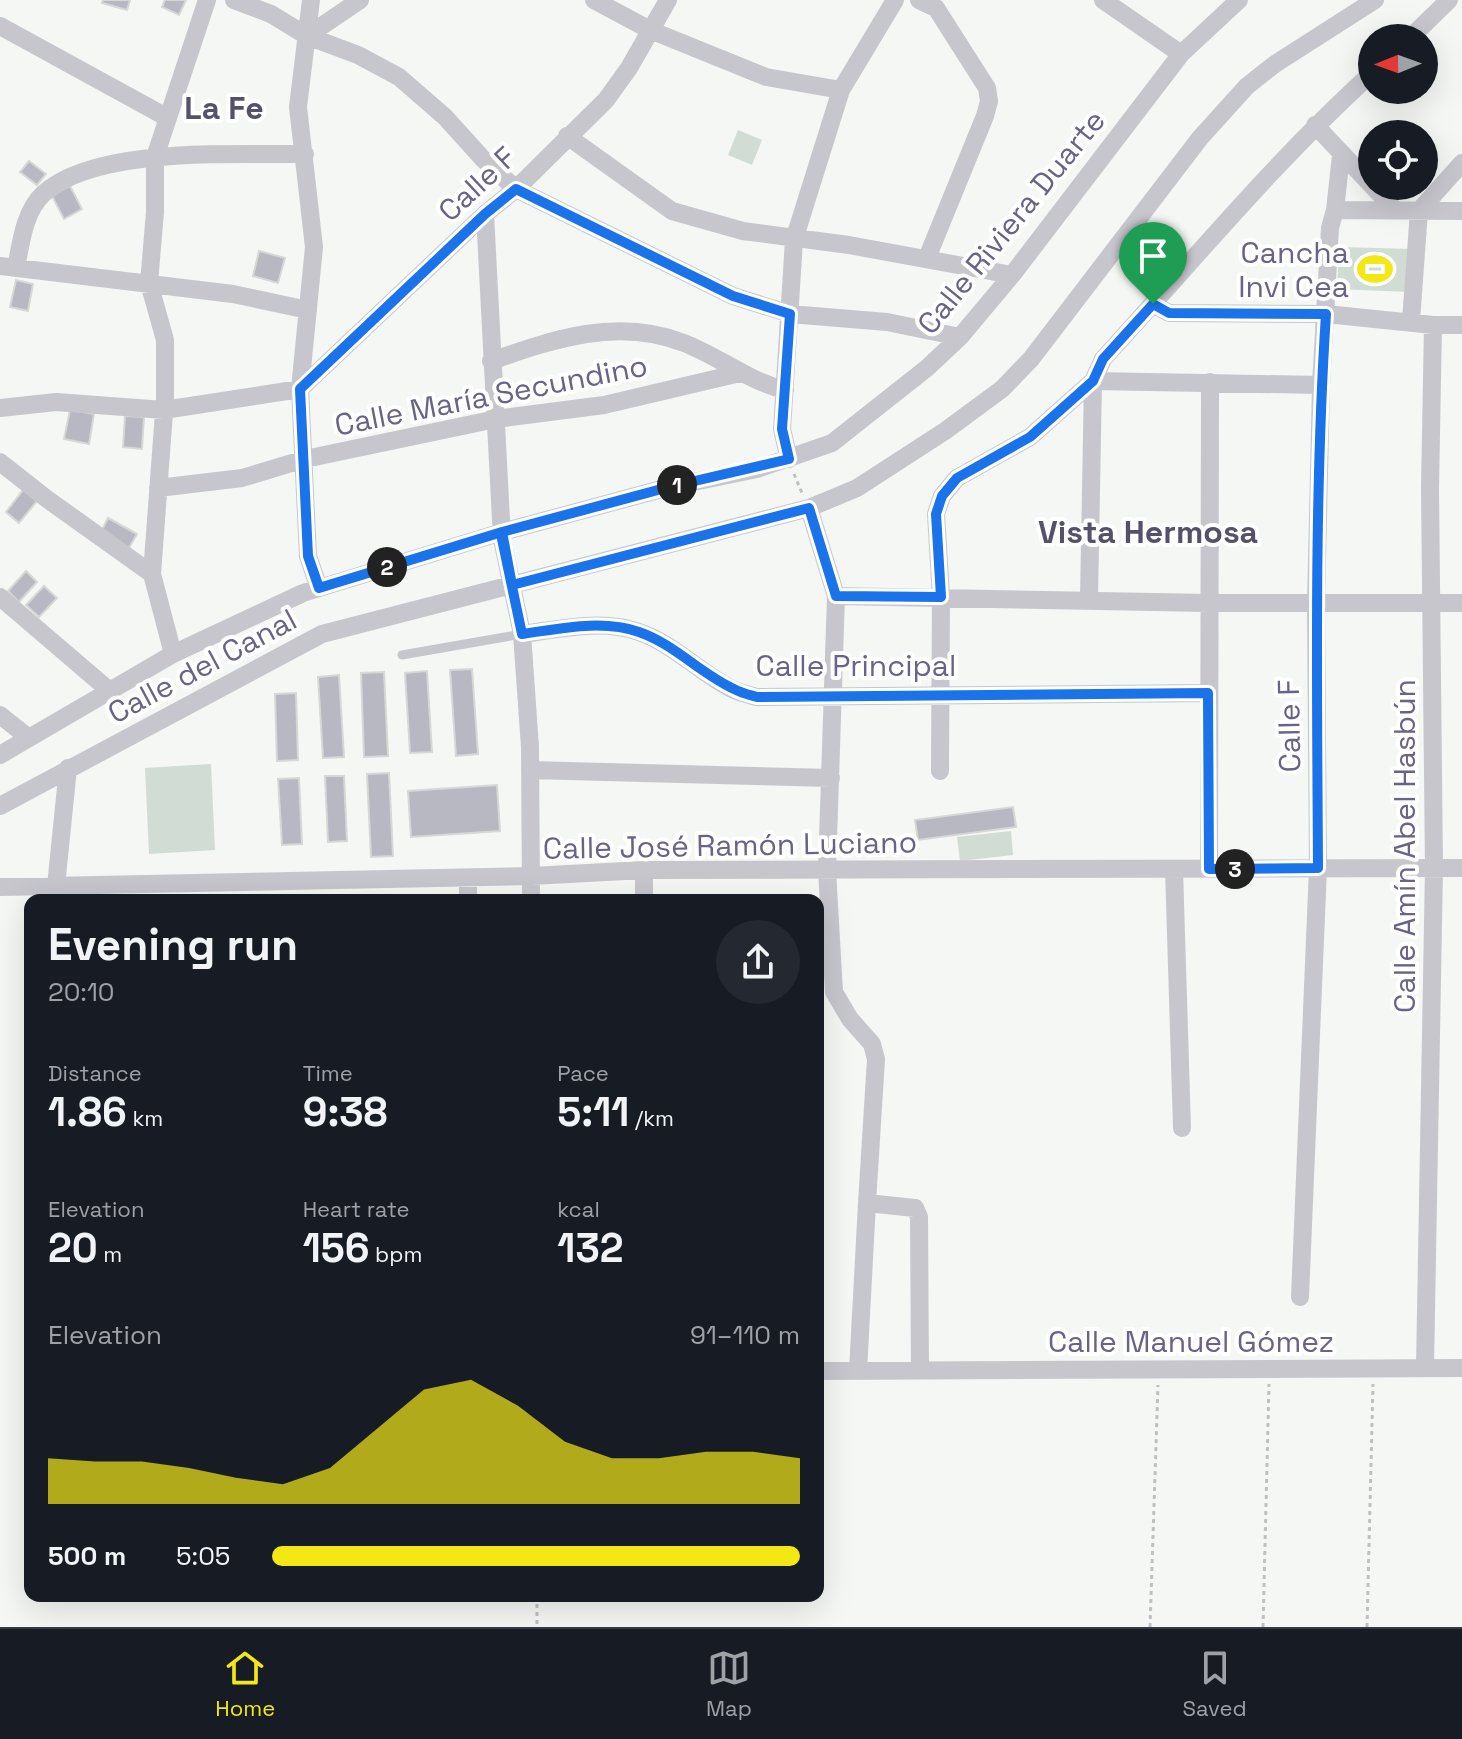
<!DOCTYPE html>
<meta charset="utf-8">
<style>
body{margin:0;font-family:"Space Grotesk",sans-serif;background:#242831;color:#f1f3f6;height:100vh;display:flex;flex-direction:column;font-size:30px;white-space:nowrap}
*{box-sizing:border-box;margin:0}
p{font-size:26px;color:#9ea1a6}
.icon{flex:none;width:44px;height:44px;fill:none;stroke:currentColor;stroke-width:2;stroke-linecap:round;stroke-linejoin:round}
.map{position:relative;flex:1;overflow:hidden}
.sheet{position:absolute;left:24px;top:894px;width:800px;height:708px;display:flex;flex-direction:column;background:#171b24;border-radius:16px;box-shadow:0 8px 32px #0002}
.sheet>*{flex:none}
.needle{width:52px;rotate:269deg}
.buttons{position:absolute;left:1358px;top:24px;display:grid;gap:16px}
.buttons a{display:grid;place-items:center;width:80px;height:80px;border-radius:50%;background:#171b24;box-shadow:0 8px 32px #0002;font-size:40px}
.pin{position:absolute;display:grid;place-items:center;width:68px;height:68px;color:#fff;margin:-82px -34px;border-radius:50% 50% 50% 0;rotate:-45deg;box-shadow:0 0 8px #0007}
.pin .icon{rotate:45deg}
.km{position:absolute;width:40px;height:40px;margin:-20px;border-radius:50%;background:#222;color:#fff;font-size:22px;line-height:40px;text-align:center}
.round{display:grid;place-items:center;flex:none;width:84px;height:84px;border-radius:42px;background:#242831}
.head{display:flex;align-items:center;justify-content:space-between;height:136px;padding:0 24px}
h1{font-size:44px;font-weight:700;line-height:60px}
.stats{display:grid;grid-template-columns:repeat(3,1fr);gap:12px;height:136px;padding:8px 24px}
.stats div{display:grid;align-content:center}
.stats b{font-size:40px;font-weight:700}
.stats small{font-size:22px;font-weight:400}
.stats p{font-size:22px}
.chart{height:224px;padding:16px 24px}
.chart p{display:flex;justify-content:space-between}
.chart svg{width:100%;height:144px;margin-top:8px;fill:#f3e716;opacity:.7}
ul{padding:0 24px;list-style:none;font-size:26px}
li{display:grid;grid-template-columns:128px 96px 1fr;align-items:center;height:60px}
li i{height:20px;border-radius:10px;background:#f3e716}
.dock{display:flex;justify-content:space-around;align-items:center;height:112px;border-top:2px solid #363941;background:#171b24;font-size:22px;color:#9ea1a6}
.dock a{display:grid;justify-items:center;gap:4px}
.dock .selected{color:#f3e716}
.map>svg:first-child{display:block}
</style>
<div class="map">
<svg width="1462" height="1627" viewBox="0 0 1462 1627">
<rect width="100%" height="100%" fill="#f4f7f3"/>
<path fill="#d1dcd5" d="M738 130 762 140 752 165 728 155Z
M1339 247 1412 249 1410 292 1337 289Z
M211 764 215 850 149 854 145 768Z
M1011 831 1013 855 960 861 957 837Z"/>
<path fill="#b8b8c2" stroke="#d6d8d5" stroke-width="2" d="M103 0H130L127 10 102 3Z
M165 0H186L179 15 162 7Z
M29 161 46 174 37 185 20 172Z
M70 186 82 209 64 219 52 196Z
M259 251 285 258 278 283 253 276Z
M16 280 33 284 28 311 10 307Z
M70 410 94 414 89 444 64 439Z
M125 416 144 417 142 449 123 447Z
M23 490 37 501 19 523 6 512Z
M108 518 137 534 129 548 101 532Z
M26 571 37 582 19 602 8 591Z
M44 586 57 598 39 617 26 605Z
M472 669 478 754 456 756 450 670Z
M427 671 432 752 410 753 405 673Z
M384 672 388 756 364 757 361 673Z
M339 675 344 757 323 758 318 677Z
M296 693 298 760 277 761 275 694Z
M389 773 393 856 371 857 367 774Z
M325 776H344L347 841 328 842Z
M299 778 302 844 282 845 278 779Z
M497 785 500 831 411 837 408 791Z
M1013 807 1016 827 918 840 915 820Z"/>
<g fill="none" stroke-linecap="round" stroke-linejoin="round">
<path stroke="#c0bfc4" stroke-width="3" stroke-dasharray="4 4" stroke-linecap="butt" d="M794 474 802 493
M537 1596V1627
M1150 1627 1158 1385
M1263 1627 1269 1384
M1367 1627 1373 1384"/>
<path stroke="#c7c6cd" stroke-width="9" d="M402 655 522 634"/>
<path stroke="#c7c6cd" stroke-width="18" d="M234 0 271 14 307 36 358 55 399 77 445 117 483 159 516 189 733 296 790 314 887 322 960 337
M311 0 298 107 314 247 300 389 308 556 319 588
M594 0 650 30 766 77 841 90
M919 0 936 8 987 88 989 101 985 116 927 258
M1103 0 1181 54
M0 26 168 118
M307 36 360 0
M1410 38 1449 0
M1315 125 1395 210
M567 136 672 211 743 231 849 245 1012 275
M1335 210 1462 211
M485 214 502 539 522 634 530 747 531 900
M0 266 233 294 308 310
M16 268C21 243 24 212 43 194 95 146 235 155 305 154
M1153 304 1169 313 1326 314 1433 325H1462
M1411 321 1419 211 1462 163
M491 361C554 339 618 317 684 343 720 357 746 380 785 390
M0 408 56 402 164 410 300 389 485 214 516 189 606 100 629 68 668 0
M789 459 782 429 794 240 841 90 895 0
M0 462 47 499 152 574
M158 488 242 478 305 459 496 419 604 405 740 373
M809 508 836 596 827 870 834 992 850 1019 872 1044 876 1059 867 1203 915 1208 919 1217 920 1369
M836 596 1208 603H1462
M0 597 111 692
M1089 599 1093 381 1321 385
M522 634C560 629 602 619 639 632 674 644 701 674 734 690 741 693 750 695 757 697L1208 693
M173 654 152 574 165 399V340L149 283 155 212V157L207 0
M0 715 29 738
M0 755 173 654 303 593 502 532 669 487 757 469 832 443 927 368 960 337 1012 275 1181 54 1239 0
M530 770 831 778
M940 771 941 597 936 514 942 496 957 478 1030 437 1093 381 1103 359C1192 262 1275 161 1372 73
M0 806 322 634 809 508 857 488 945 431 1002 389 1031 359 1200 138 1247 86 1275 64 1375 0
M1174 869 1182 1128
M1209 869 1210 382
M468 878V900
M56 886 68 768
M0 887 531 876 644 870 1462 868
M644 900V870
M1300 1297 1318 868 1316 604 1321 385 1330 228 1335 210 1341 155
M1425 1367 1434 868 1430 488 1433 325
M818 1371 1462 1368
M858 1371 867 1203"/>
</g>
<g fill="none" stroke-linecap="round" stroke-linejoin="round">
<g stroke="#fff" stroke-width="16">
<path id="route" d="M1153 304 1103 359 1093 381 1030 437 957 478 942 496 936 514 941 597 836 596 809 508 512 585 502 532 669 487 789 459 782 429 790 314 733 296 516 189 485 214 300 389 308 556 319 588 502 532V539L522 634C559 629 602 619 639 632 674 644 701 674 734 689 741 693 750 695 757 697L1208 693 1209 869 1318 868C1317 684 1314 499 1326 314L1169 313 1153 304"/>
</g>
<use href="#route" stroke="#1a73e8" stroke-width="10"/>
</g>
<defs>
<g id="stadium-bare" transform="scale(2.76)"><path d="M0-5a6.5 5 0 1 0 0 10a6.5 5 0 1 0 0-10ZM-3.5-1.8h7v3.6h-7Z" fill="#f3e716" stroke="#fff" stroke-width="2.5" paint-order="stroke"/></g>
</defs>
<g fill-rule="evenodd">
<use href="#stadium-bare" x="1375" y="269"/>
</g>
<g text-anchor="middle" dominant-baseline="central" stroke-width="8" stroke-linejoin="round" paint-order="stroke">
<g font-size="30" fill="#686387" stroke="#fff">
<text transform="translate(477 184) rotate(-43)">Calle F</text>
<text transform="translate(1011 222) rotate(-51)">Calle Riviera Duarte</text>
<text transform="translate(491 395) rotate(-11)">Calle María Secundino</text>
<text x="856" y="665">Calle Principal</text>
<text transform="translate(202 666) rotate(-28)">Calle del Canal</text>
<text transform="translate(1289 726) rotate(-91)">Calle F</text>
<text transform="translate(730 845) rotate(-1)">Calle José Ramón Luciano</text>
<text transform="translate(1404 846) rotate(-90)">Calle Amín Abel Hasbún</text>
<text x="1191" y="1341">Calle Manuel Gómez</text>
</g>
<g font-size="30" fill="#686387" stroke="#fff" text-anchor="end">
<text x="1349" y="252">Cancha<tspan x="1349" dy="34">Invi Cea</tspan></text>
</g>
<g font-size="32" font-weight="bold" fill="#55516b" stroke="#fff">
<text x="224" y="108">La Fe</text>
<text x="1148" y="532">Vista Hermosa</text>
</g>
</g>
</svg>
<div class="buttons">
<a><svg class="needle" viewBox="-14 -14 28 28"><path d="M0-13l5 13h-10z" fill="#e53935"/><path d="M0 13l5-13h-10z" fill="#9ea1a6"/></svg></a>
<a><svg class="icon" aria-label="locate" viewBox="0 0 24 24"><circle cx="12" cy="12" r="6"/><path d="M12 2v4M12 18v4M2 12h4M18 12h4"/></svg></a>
</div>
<div class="pin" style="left:1153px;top:304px;background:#1e9e55"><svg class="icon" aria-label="arrive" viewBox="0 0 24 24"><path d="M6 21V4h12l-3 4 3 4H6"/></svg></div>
<b class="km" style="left:677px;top:485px">1</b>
<b class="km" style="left:387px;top:567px">2</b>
<b class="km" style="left:1235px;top:869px">3</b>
<section class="sheet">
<div class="head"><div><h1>Evening run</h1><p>20:10</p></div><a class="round"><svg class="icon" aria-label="share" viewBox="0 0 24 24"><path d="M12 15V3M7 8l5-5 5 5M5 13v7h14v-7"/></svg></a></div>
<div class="stats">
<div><p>Distance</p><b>1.86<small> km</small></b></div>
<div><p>Time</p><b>9:38</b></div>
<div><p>Pace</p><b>5:11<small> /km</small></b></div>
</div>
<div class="stats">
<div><p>Elevation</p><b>20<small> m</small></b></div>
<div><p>Heart rate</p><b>156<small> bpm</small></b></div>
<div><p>kcal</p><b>132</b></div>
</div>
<div class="chart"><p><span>Elevation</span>91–110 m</p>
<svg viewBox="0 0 160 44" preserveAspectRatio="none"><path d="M0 44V30L10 31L20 31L30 33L40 36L50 38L60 33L70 21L80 9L90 6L100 14L110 25L120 30L130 30L140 28L150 28L160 30V44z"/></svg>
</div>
<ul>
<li><b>500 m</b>5:05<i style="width:100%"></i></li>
</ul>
</section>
</div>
<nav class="dock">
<a class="selected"><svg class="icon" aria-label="home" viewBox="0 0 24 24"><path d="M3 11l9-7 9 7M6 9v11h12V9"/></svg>Home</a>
<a><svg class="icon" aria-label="map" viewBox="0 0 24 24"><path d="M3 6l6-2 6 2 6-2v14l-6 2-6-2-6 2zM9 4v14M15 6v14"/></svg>Map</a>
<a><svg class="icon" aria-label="saved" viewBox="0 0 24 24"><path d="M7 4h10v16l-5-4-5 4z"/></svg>Saved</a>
</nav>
